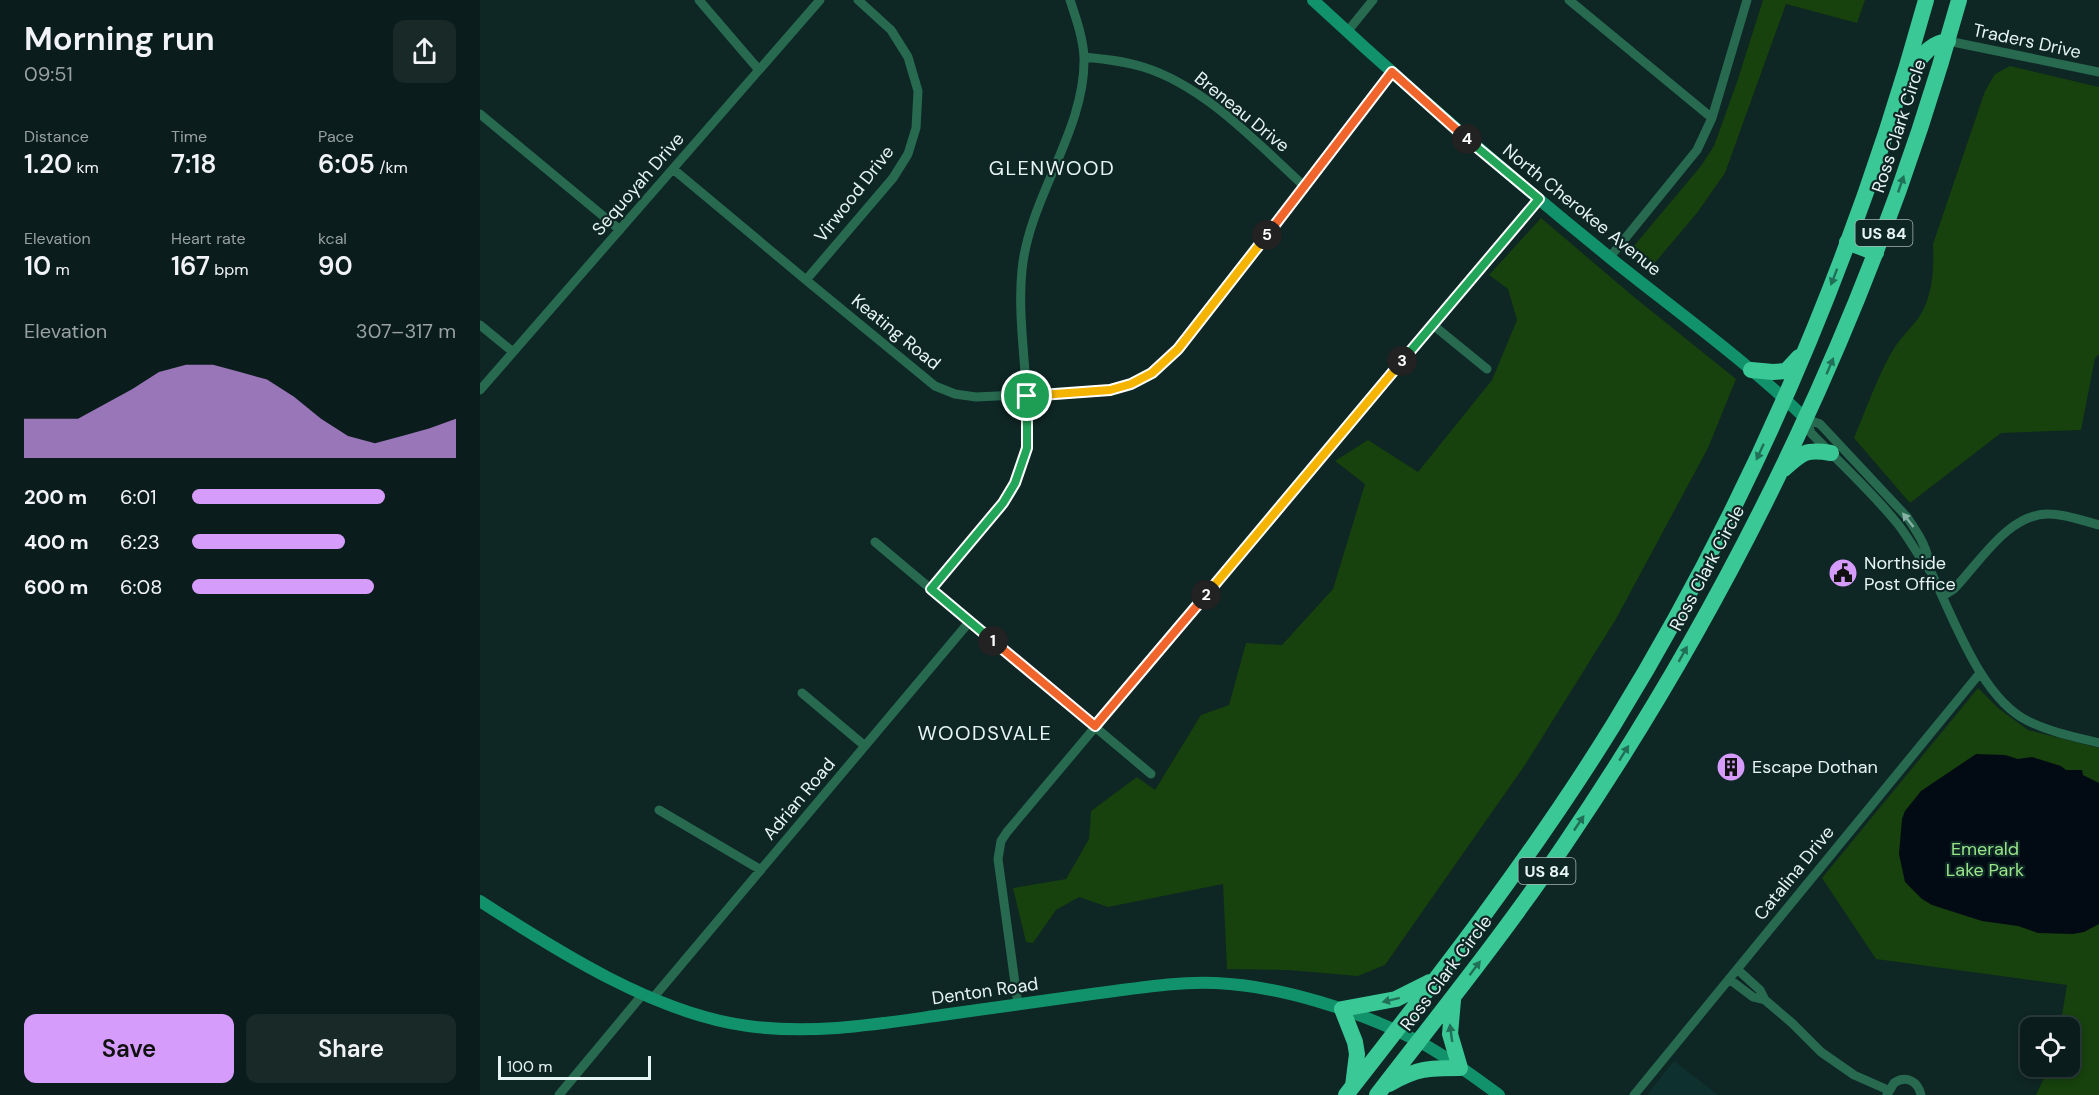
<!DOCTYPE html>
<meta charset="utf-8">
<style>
body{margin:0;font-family:"DM Sans",sans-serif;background:#182928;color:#f1f3f6;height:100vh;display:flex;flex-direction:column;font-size:22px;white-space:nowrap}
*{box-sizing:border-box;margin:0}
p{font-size:20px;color:#99a1a3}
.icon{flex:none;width:33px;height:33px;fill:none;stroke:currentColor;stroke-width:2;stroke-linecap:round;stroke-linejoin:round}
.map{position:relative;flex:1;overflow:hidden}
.details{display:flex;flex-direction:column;background:#0a1c1b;width:480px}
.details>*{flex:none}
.tools{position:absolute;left:1540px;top:1017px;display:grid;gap:12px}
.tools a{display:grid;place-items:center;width:60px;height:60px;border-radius:12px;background:#0a1c1b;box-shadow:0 3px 9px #0003,0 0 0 2px #2a3a3a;font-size:30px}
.scale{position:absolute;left:18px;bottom:15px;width:153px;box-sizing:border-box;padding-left:6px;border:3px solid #e6f5f3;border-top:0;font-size:16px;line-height:21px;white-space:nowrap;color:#e6f5f3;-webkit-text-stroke:4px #0e2624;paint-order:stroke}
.pin{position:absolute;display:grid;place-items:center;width:51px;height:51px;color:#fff;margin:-26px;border:3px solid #fff;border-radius:50%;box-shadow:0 2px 6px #0007}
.km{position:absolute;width:30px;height:30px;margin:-15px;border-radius:50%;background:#222;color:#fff;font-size:16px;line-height:30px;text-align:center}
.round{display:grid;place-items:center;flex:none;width:63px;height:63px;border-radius:12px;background:#182928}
.summary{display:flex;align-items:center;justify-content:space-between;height:102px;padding:0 24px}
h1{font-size:33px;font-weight:600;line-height:45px}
.metrics{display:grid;grid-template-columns:repeat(3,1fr);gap:9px;height:102px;padding:6px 24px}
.metrics div{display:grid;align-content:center}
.metrics b{font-size:26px;font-weight:600}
.metrics small{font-size:16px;font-weight:400}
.metrics p{font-size:16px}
.chart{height:168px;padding:12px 24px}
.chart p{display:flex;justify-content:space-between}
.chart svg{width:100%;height:108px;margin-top:6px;fill:#d59cfb;opacity:.7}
.primary-button{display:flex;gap:12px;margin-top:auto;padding:12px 24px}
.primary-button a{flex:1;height:69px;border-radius:12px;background:#d59cfb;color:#111;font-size:24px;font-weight:600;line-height:69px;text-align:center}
.primary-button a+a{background:#182928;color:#f1f3f6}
ul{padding:0 24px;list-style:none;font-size:20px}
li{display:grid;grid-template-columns:96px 72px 1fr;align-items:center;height:45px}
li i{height:15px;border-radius:8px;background:#d59cfb}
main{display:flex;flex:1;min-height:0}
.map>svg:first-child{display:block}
</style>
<main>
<section class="details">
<div class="summary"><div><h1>Morning run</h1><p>09:51</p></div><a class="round"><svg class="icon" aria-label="share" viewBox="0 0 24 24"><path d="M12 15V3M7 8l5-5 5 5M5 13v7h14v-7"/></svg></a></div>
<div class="metrics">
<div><p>Distance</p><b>1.20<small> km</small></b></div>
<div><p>Time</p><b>7:18</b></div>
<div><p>Pace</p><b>6:05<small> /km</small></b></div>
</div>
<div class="metrics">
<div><p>Elevation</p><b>10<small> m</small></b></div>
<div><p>Heart rate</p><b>167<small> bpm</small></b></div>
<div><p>kcal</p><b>90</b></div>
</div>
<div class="chart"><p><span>Elevation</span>307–317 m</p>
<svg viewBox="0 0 160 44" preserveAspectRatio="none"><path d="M0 44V28L10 28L20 28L30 22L40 16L50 9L60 6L70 6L80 9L90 12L100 19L110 28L120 35L130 38L140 35L150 32L160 28V44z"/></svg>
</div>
<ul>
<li><b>200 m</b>6:01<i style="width:73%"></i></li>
<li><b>400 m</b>6:23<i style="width:58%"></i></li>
<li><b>600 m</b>6:08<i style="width:69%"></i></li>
</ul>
<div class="primary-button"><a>Save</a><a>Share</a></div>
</section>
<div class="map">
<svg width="1619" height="1095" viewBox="0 0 1619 1095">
<rect width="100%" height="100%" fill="#0e2624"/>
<path fill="#0e312f" d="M1194 1061 1238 1095H1167Z"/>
<path fill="#17410d" d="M1283 0H1385L1377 23 1306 4 1245 173 1217 213 1173 265 1153 247 1221 166 1234 146 1257 82Z
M1530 66 1619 87V354L1615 358 1601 430 1521 433 1430 503 1374 438C1385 412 1395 383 1409 357 1416 343 1427 332 1437 320 1453 299 1454 269 1453 244L1505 91 1515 74Z
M1061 218 1154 297 1256 379 1228 448 1136 619 1045 765 905 965 878 976 808 970 747 969 743 884 628 907 599 897 576 910 553 943 546 942 533 888 586 879 609 839 611 811 657 777 675 790 721 715 749 705 766 643 802 645 853 589 885 484 855 461 888 440 938 472 1012 380 1037 320 1028 289 1009 275Z
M1498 688 1518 708 1548 730 1619 748V1095H1556L1569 1067 1590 1066V1028L1580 1027 1587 985 1396 959 1342 878Z"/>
<path fill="#020b13" d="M1496 754 1525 755 1538 759 1552 757 1581 766 1586 770H1602L1603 775 1619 783V924L1604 932 1593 934 1558 933 1538 926 1502 921 1452 905 1442 899 1425 882 1419 854 1422 819 1425 811 1441 791Z"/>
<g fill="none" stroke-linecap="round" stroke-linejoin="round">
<path stroke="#276a50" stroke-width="9" d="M219 0 279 70
M1089 0 1232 118
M867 32 893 0
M1468 41 1619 72
M604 57C624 59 644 61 663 67 725 86 777 143 824 186
M0 114 140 230
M193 169 326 280 455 386 475 394 496 397 619 391 641 387 662 379 690 358 912 73
M1130 257 1217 150 1232 118 1267 0
M326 280 413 178 428 154 436 128 438 91 428 57 411 30 378 0
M0 325 33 352
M953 325 1007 369
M0 390 340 0
M1326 419 1331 433C1360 463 1391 491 1417 523 1430 539 1438 557 1451 572 1474 619 1501 698 1548 721 1570 732 1595 737 1619 743
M1326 419 1340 424 1427 517C1440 536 1448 549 1451 572
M395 542 671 774
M451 589C467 569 484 549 501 529 516 511 533 493 541 469 551 443 548 416 546 388 544 349 538 309 542 270 549 197 606 130 604 57 603 38 596 18 590 0
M1463 596 1474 589C1500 562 1529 513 1569 514 1586 514 1603 521 1619 525
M322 693 385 746
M179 810 281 870
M1257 969 1280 990 1285 1000 1312 1023 1341 1052 1374 1075 1408 1090
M1249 979 1273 997 1285 1000
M173 998 490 621
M538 1005 518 859 521 841 527 832 1059 199
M79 1095 163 994
M1154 1095 1500 673
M1407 1095 1414 1083C1426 1075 1438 1081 1441 1095"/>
<path stroke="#12926a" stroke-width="12" d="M833 0C929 89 1027 174 1129 257 1195 310 1265 360 1326 419
M0 901C77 951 176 1014 268 1026 333 1035 398 1024 462 1015 512 1008 562 1001 612 994 653 989 695 981 736 983 802 986 879 1011 938 1041 966 1056 993 1076 1019 1095"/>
<path stroke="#39c896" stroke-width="16" d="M1429 73C1441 58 1449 43 1468 41
M1367 242 1396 253
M1271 370 1293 372 1306 371 1319 357
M1304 469C1323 452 1326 449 1351 453
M909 1084C937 1068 948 1068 980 1068L970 1034 973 1000
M873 1086 877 1054 875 1042 862 1009 916 999 950 982
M866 1095C960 975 1054 854 1134 724 1272 499 1376 254 1446 0
M897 1095C961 1012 1027 930 1085 844 1260 586 1396 300 1479 0"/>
</g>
<defs><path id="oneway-solid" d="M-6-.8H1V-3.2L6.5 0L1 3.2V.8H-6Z" transform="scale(1.5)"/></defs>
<g fill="#216f57">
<use href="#oneway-solid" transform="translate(1421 184) rotate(-71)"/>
<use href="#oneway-solid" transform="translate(1354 277) rotate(111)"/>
<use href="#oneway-solid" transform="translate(1350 366) rotate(-67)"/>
<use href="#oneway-solid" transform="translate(1280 452) rotate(115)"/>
<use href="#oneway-solid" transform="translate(1203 654) rotate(-61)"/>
<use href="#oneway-solid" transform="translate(1144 753) rotate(-58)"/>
<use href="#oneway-solid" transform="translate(1099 823) rotate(-56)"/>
<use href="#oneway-solid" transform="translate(995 968) rotate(-53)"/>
<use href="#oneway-solid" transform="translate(911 1000) rotate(166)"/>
<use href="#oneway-solid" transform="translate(971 1033) rotate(-98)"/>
</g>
<use fill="#86b0a2" href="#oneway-solid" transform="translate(1428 520) rotate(-128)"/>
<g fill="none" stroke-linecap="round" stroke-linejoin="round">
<g stroke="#fff" stroke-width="12">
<path id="split-1" d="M513 641 451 589 523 503 535 483 547 448V396"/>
</g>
<g stroke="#fff" stroke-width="12">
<path id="split-2" d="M513 641 615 726 726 595"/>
</g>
<g stroke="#fff" stroke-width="12">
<path id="split-3" d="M726 595 922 361"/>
</g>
<g stroke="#fff" stroke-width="12">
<path id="split-4" d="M922 361 1059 199 987 139"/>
</g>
<g stroke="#fff" stroke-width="12">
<path id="split-5" d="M787 235 912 72 987 139"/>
</g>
<g stroke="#fff" stroke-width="12">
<path id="split-6" d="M547 396 630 390 651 384 672 373 698 349 787 235"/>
</g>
<use href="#split-1" stroke="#22a559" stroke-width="8"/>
<use href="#split-2" stroke="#f0652b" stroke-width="8"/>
<use href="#split-3" stroke="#f5b400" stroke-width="8"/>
<use href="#split-4" stroke="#22a559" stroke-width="8"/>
<use href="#split-5" stroke="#f0652b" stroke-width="8"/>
<use href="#split-6" stroke="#f5b400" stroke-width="8"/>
</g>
<defs>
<g id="civic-disc" transform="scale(1.5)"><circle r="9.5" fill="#d59cfb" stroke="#0e2624"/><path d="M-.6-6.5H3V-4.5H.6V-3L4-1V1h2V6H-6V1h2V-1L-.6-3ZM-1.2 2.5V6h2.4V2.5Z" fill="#111"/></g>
<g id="building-disc" transform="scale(1.5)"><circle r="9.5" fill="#d59cfb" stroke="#0e2624"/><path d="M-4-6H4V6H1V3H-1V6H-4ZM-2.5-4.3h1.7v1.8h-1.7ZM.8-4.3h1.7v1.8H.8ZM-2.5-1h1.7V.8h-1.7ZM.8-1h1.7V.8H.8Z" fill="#111"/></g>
</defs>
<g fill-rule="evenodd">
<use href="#civic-disc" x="1363" y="573"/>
<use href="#building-disc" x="1251" y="767"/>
</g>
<g text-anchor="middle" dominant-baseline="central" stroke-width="4.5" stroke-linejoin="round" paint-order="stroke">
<g fill="#0e2624" stroke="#a5b7b5" stroke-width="1.5">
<rect x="1375.5" y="220" width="57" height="26" rx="4.5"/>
<rect x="1038.5" y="858" width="57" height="26" rx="4.5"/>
</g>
<g font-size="16" font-weight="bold" fill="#e6f5f3">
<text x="1404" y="233">US 84</text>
<text x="1067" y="871">US 84</text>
</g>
<g font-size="18" fill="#e6f5f3" stroke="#0e2624">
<text transform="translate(1547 41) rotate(12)">Traders Drive</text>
<text transform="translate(762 112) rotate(39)">Breneau Drive</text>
<text transform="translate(1419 126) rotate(-72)">Ross Clark Circle</text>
<text transform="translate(158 184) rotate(-49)">Sequoyah Drive</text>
<text transform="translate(374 194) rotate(-52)">Virwood Drive</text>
<text transform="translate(1102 210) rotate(39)">North Cherokee Avenue</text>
<text transform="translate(416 332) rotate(39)">Keating Road</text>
<text transform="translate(1227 568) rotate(-62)">Ross Clark Circle</text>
<text transform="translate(319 799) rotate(-50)">Adrian Road</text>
<text transform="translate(1314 873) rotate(-51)">Catalina Drive</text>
<text transform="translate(966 973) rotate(-53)">Ross Clark Circle</text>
<text transform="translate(505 991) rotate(-8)">Denton Road</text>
</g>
<g font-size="18" fill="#e6f5f3" stroke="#0e2624" text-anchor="start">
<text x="1384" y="563">Northside<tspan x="1384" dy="21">Post Office</tspan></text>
<text x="1272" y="767">Escape Dothan</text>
</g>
<g font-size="18" fill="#99e689" stroke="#0e2624">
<text x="1505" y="849">Emerald<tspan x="1505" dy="21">Lake Park</tspan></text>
</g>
<g font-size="20" letter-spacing="1.5" fill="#e6f5f3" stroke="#0e2624">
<text x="572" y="168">GLENWOOD</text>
<text x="505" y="733">WOODSVALE</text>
</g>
</g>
</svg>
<div class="tools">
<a><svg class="icon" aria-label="locate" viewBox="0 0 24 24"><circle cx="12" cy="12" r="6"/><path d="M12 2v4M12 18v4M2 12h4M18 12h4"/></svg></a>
</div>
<div class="scale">100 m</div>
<div class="pin" style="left:547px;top:396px;background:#1e9e55"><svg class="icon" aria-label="arrive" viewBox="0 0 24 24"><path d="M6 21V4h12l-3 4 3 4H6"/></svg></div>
<b class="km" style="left:513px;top:641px">1</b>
<b class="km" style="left:726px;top:595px">2</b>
<b class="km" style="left:922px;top:361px">3</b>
<b class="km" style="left:987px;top:139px">4</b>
<b class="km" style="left:787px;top:235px">5</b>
</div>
</main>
